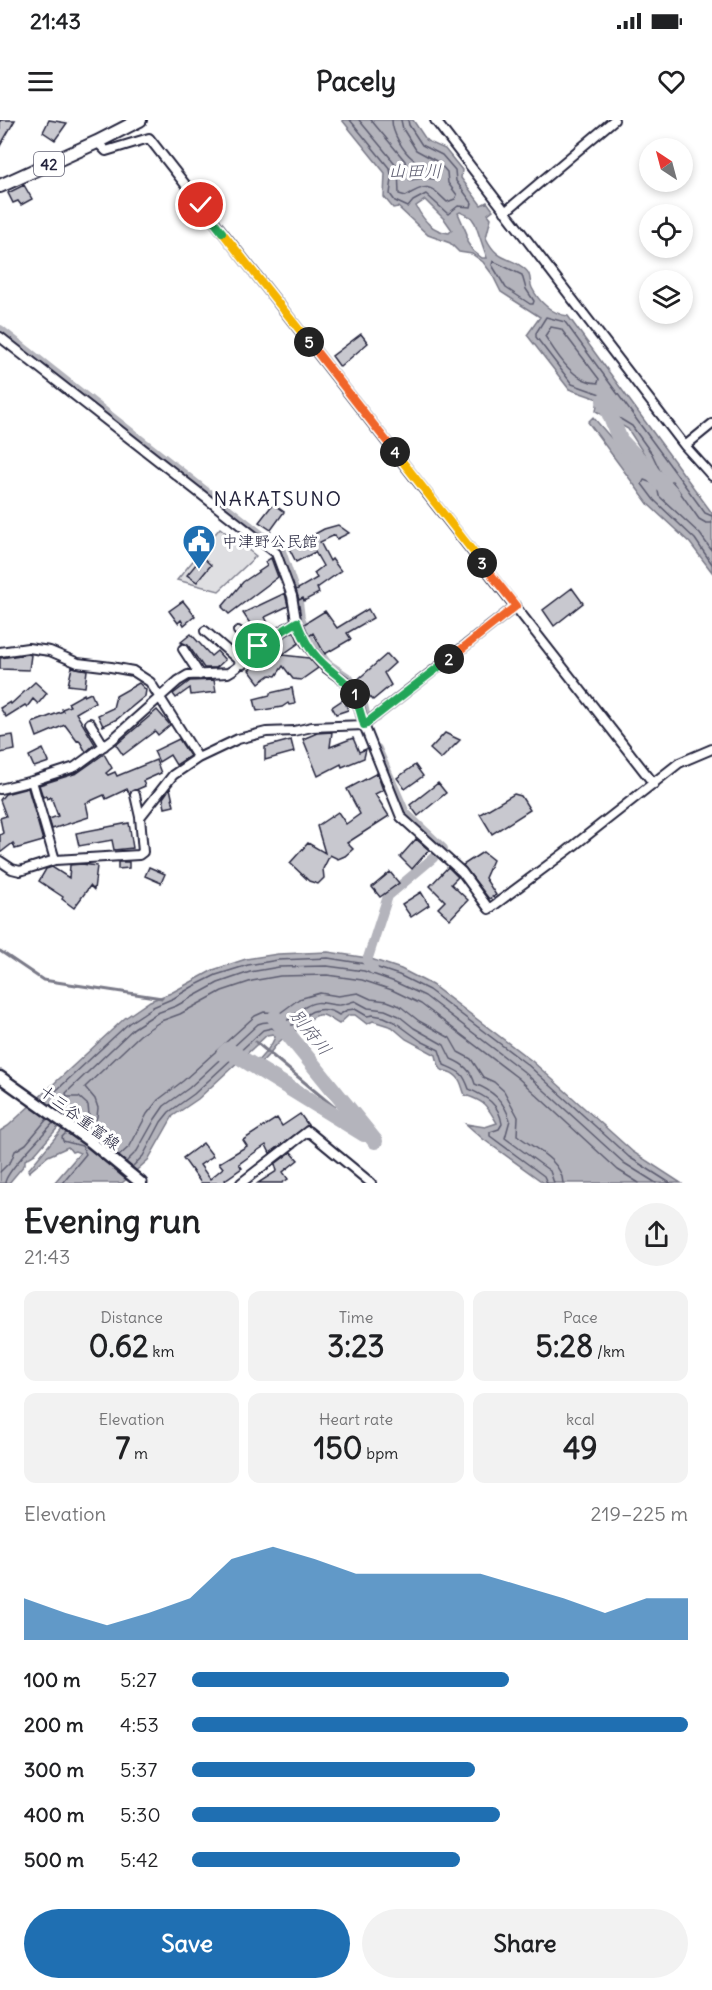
<!DOCTYPE html>
<meta charset="utf-8">
<style>
body{margin:0;font-family:Delius,"Klee One",sans-serif;background:#f2f2f2;color:#202124;height:100vh;display:flex;flex-direction:column;font-size:22px;white-space:nowrap}
*{box-sizing:border-box;margin:0}
p{font-size:20px;color:#757577}
.icon{flex:none;width:33px;height:33px;fill:none;stroke:currentColor;stroke-width:2;stroke-linecap:round;stroke-linejoin:round}
.map{position:relative;height:1063px;overflow:hidden}
.side{display:flex;flex-direction:column;background:#fff;flex:1}
.side>*{flex:none}
.needle{width:39px;rotate:324deg}
.buttons{position:absolute;left:639px;top:18px;display:grid;gap:12px}
.buttons a{display:grid;place-items:center;width:54px;height:54px;border-radius:50%;background:#fff;box-shadow:0 3px 9px #0003;font-size:30px}
.pin{position:absolute;display:grid;place-items:center;width:51px;height:51px;color:#fff;margin:-26px;border:3px solid #fff;border-radius:50%;box-shadow:0 2px 6px #0007}
.km{position:absolute;width:30px;height:30px;margin:-15px;border-radius:50%;background:#222;color:#fff;font-size:16px;line-height:30px;text-align:center}
.round{display:grid;place-items:center;flex:none;width:63px;height:63px;border-radius:32px;background:#f2f2f2}
.overview{display:flex;align-items:center;justify-content:space-between;height:102px;padding:0 24px}
h1{font-size:33px;font-weight:700;line-height:45px}
.stats{display:grid;grid-template-columns:repeat(3,1fr);gap:9px;height:102px;padding:6px 24px}
.stats div{display:grid;align-content:center;border-radius:12px;background:#f2f2f2;text-align:center}
.stats b{font-size:30px;font-weight:700}
.stats small{font-size:16px;font-weight:400}
.stats p{font-size:16px}
.chart{height:168px;padding:12px 24px}
.chart p{display:flex;justify-content:space-between}
.chart svg{width:100%;height:108px;margin-top:6px;fill:#1f6fb2;opacity:.7}
.cta{display:flex;gap:12px;margin-top:auto;padding:12px 24px}
.cta a{flex:1;height:69px;border-radius:36px;background:#1f6fb2;color:#fff;font-size:24px;font-weight:700;line-height:69px;text-align:center}
.cta a+a{background:#f2f2f2;color:#202124}
ul{padding:0 24px;list-style:none;font-size:20px}
li{display:grid;grid-template-columns:96px 72px 1fr;align-items:center;height:45px}
li i{height:15px;border-radius:8px;background:#1f6fb2}
.status{display:flex;justify-content:space-between;align-items:center;height:42px;padding:0 30px;background:#fff;direction:ltr}
.status svg{height:16px;fill:currentColor}
header{display:flex;justify-content:space-between;align-items:center;height:78px;padding:0 24px;background:#fff;font-size:27px;font-weight:700}
.map>svg:first-child{display:block}
</style>
<div class="status"><b>21:43</b><svg viewBox="0 0 49 12"><path d="M0 12V9h3v3zM5 12V6h3v6zM10 12V3h3v9zM15 12V0h3v12zM26 1h20v11H26zM47 4h2v5h-2z"/></svg></div>
<header><svg class="icon" aria-label="menu" viewBox="0 0 24 24"><path d="M4 6h16M4 12h16M4 18h16"/></svg>Pacely<svg class="icon" aria-label="heart" viewBox="0 0 24 24"><path d="M12 20l-8-8c-3-5 5-10 8-4 3-6 11-1 8 4z"/></svg></header>
<div class="map">
<svg width="712" height="1063" viewBox="0 0 712 1063">
<rect width="100%" height="100%" fill="#fff"/>
<filter id="ink" filterUnits="userSpaceOnUse"><feTurbulence type="fractalNoise" baseFrequency=".0167" numOctaves="2"/><feDisplacementMap in="SourceGraphic" scale="12" xChannelSelector="R" yChannelSelector="G"/><feConvolveMatrix kernelMatrix="1 2 1 2 8 2 1 2 1" color-interpolation-filters="sRGB"/></filter>
<g filter="url(#ink)">
<path fill="#dfdfe2" stroke="#80808e" stroke-width="1.5" d="M220 408 256 436 219 471 177 460Z"/>
<path fill="#b4b4bc" stroke="#7a7a88" stroke-width="1.5" fill-rule="evenodd" d="M342 0H413L427 21 445 29 462 50 461 58 481 85 487 82 493 90 488 94 491 98 486 118C499 144 510 135 526 150 532 155 529 162 532 168 539 182 552 194 568 196L712 393V452L690 423 649 385 588 302 593 297 612 319 650 356 657 358 646 337 628 309 596 291 598 279 569 269 527 215 540 197 501 172 492 154 483 142 472 134 459 132 450 123 428 115 398 87 393 88 384 77 385 53ZM425 80 445 100 452 110 449 113C432 111 424 101 416 86ZM460 92 471 97 475 103 487 138H482L473 131 467 122V114L458 93Z
M328 832 368 838 401 849 432 865 532 941 633 1032 681 1063H544L483 1019 466 1004 485 1007 497 1003C486 985 486 982 465 975 462 969 462 962 457 957 445 945 441 960 436 935L406 919 392 907 373 901 367 904 355 895H349L339 904C326 897 322 888 307 902L310 911 307 913 295 910C289 914 283 918 278 923 269 933 266 942 252 946 261 938 271 928 275 917L273 914 267 915 198 979 173 996 148 1040 122 1063H54L80 1033 75 1031 72 1032 68 1027 48 1036 29 1052 28 1050 74 995 76 992 73 990 35 1034 25 1040V1044L9 1063H0V1011L8 1006 125 898 150 881 171 873 213 850 246 839 278 834Z"/>
<g fill="none" stroke-linecap="round" stroke-linejoin="round">
<path stroke="#5c5c6f" stroke-width="1.5" d="M350 0 390 49 392 59 390 74 395 81 408 87 413 81 426 74 448 94 458 86 471 87 472 83 456 61 455 50 442 35 422 25 409 5 408 0
M359 0 398 47 399 74 406 76C428 62 430 66 447 82L455 79 457 75 448 63 447 52 438 42 416 30 403 9 401 0
M371 0 405 41 410 60 423 58 436 59 437 55C431 47 421 45 413 39 403 31 392 13 392 0
M493 141 522 155 526 169 534 181 533 184H530L506 168 492 145Z
M551 207 561 209 599 259 598 263C573 262 558 236 545 216Z
M712 396 705 393 565 202 546 197 536 213V217L572 264 603 275 604 289 632 306 652 334 662 355 657 363H652L644 360 642 364 654 380 695 419 712 444
M712 403H706L699 399 672 361H669L658 371 659 376 700 414 712 431
M45 981 129 903 153 887 174 878 192 867 216 855 248 845 278 840 328 838 366 844 399 855 429 870 528 945 629 1037 670 1063
M81 1007 89 995 88 985 79 977H67L66 973 134 908 157 893 176 886 218 863 250 852 279 847 327 846 364 851 395 862 425 876 523 951 624 1043 656 1063
M98 1019 91 1011 97 997 98 988 95 979 85 967 140 915 161 901 180 894 222 871 252 861 280 856 327 855 362 860 392 870 421 884 518 958 618 1050 639 1063
M119 1036 130 1026 147 994 158 980 183 961 255 896 264 892 280 893 299 879 320 873 338 876 358 873 371 879 387 881 400 886 419 901 450 918 458 932 471 939 483 957 494 962 504 971 518 997 517 1015C533 1028 562 1040 563 1063
M126 1042 137 1031 155 999 164 986 189 968 258 904C269 899 273 904 281 903 291 901 297 891 305 887 319 879 323 884 337 885 342 886 350 882 355 881L368 888 385 890 399 896 414 908 444 925 451 939C463 944 471 950 475 964 493 971 504 981 510 1000L505 1018 550 1051 554 1063
M132 1047 143 1036 161 1002 169 992 194 974 263 910 272 908 281 912 292 905 300 903C308 888 325 886 339 895L347 890 355 889 367 896 373 895 384 897 395 902 421 921 439 930 444 945C460 952 463 952 469 969 486 977 499 983 502 1004L499 1009 490 1012V1016L544 1056 547 1063
M0 1052 11 1041 15 1031 26 1024 47 999
M5 1063C6 1051 43 1015 53 1003
M62 1063 86 1034 82 1026 63 1021 62 1017 66 1013"/>
<path stroke="#7a7a88" stroke-width="3" d="M0 831 43 860 162 878
M256 922 375 1021"/>
<path stroke="#b4b4bc" stroke-width="10" d="M0 210 281 431 298 482 300 498 310 521 327 544 349 559 361 575 365 594
M377 629 405 693 443 729
M373 849 367 841 388 776 433 738"/>
<path stroke="#b4b4bc" stroke-width="16" d="M604 280 620 320 672 374
M275 898 375 1021
M224 934 228 930 364 1014"/>
</g>
<path fill="#c8c8cf" stroke="#22223b" stroke-width="1.5" d="M0 0H15L0 26Z
M49 0 67 3 55 20 43 12Z
M24 65 32 79 21 85 18 81 13 83 8 73Z
M361 214 368 223 340 247 332 236Z
M273 384 284 392 271 410 259 402Z
M338 405 349 413 337 419 335 415 320 422 330 441 332 439 341 451 317 468 319 473 304 481 303 478 299 480 296 470 317 458 314 453 323 446 315 432 296 442 289 428 324 409Z
M202 437 211 445 197 462 187 455Z
M271 438 278 457 229 494 222 487 243 462 267 446 265 442Z
M572 468 583 483 554 506 543 490Z
M285 473 288 486 265 497 268 503 255 511 243 493Z
M183 481 195 496 184 505 181 500 178 503 169 491Z
M368 489 373 498 347 513 351 519 325 534 313 513 309 516 304 504 325 491 337 508Z
M294 511 299 523 282 535 309 538 318 548 301 560 293 559 283 546 276 556 270 555 259 563 249 550 277 530 272 524Z
M191 514 211 536 217 531 225 540 216 548H204L188 525 181 522Z
M28 534 31 535 29 550 0 549V538Z
M387 534 395 543 384 553 391 565 373 580 356 561Z
M72 547 87 550 85 567 68 565Z
M214 560 216 572 191 575 190 568 176 578 173 574 190 561Z
M35 562 47 573 38 584 33 579 27 587 25 585 6 597 0 588 10 582 11 584Z
M139 563 146 570 145 576 117 599 103 606 98 595 113 588 116 576Z
M292 568 295 584 289 585 288 583 282 587 257 591 254 579 270 575V573Z
M91 573 95 582 76 593 95 624 86 632 79 620 77 621 65 605 37 617 32 603 63 591 62 589 70 586 68 583 84 574V576Z
M344 579 348 590 336 594 332 587Z
M157 590 170 605 158 615 155 611 123 635 116 625Z
M332 612 330 627 353 618 359 632 366 629 364 638 342 647 341 644 318 656 303 619 317 613Z
M445 613 460 620 441 639 430 629Z
M13 615 15 630 0 633V617Z
M179 619 190 636 176 645 170 635 159 642 154 631Z
M291 620 294 632 265 640V627Z
M43 629 49 642 34 647 29 636Z
M104 634 112 648 106 653 108 655 115 652 117 656 156 640 161 653 143 661 145 666 129 673 127 669 106 679 104 675 86 683 89 697 52 709 49 699 58 696 51 677 47 679 46 676 43 677 39 665 77 653Z
M415 645 423 656 405 669 397 658Z
M377 653 383 670 375 674 389 696 347 723 353 729 345 736 338 739 330 735 323 749 324 758 318 764 309 761 290 743 308 723 325 733 317 706 338 692 346 704 360 694 347 669Z
M438 663 446 673 418 696 410 685Z
M28 668 43 721 15 729 13 723 0 733V715L3 713 0 698 6 696 0 680 5 674Z
M170 668 174 686 165 688 163 678Z
M514 674 521 676 530 690 492 714 480 694Z
M129 703 133 728 114 730 112 720 79 726 76 713Z
M416 719 429 730 412 749 400 737Z
M483 732 493 740 485 758 496 775 489 779 463 745Z
M118 742H129V748L118 749Z
M82 744 97 746 94 770 90 766 74 788 62 779 63 777 39 761 46 749 52 747 69 758 70 745Z
M149 747 165 754 161 763 145 756Z
M448 747 458 757 451 764 468 780 450 799 438 788 445 781 430 766Z
M390 752 399 763 380 777 372 767Z
M421 772 429 785 411 797 402 784Z
M300 994 308 1005 270 1033 266 1025 254 1033 239 1044 242 1048 225 1060 227 1063H201L183 1038 203 1023 213 1036 200 1045 210 1059 223 1048 219 1043 247 1026 243 1020 277 998 282 1006Z
M291 1032 298 1040 283 1052 288 1059 282 1063H258L277 1051 275 1044Z"/>
<g fill="none" stroke-linecap="round" stroke-linejoin="round">
<g stroke="#22223b" stroke-width="12">
<path id="street" d="M435 0 685 326 712 356
M97 22 106 31 149 18 654 664
M505 92 614 0
M0 217 276 433 292 476 296 500 305 522 310 529 325 547 346 562 356 576 364 605 401 697 462 752 489 789 567 731 679 643 712 629
M685 326 712 304
M205 511 243 544
M238 511 258 526
M183 529 200 555
M0 532 28 528 50 531 78 543 111 547 133 551 150 562 198 638 173 655 140 697 143 732 139 735 55 740 20 751 12 749 0 741
M90 603 104 626
M198 638 238 619 266 612 294 611 312 607 364 605 516 486
M32 661 75 647 113 619 178 561 188 555 228 553C242 546 248 534 260 525 271 516 285 509 297 502
M0 669 32 661 55 740
M135 675 140 697
M241 1063 308 1011 371 1063"/>
</g>
<g stroke="#22223b" stroke-width="15">
<path id="secondary" d="M0 957 91 1022 141 1063"/>
</g>
<g stroke="#22223b" stroke-width="16">
<path id="primary" d="M0 66 97 22 140 0"/>
</g>
<use href="#street" stroke="#fff" stroke-width="8"/>
<use href="#secondary" stroke="#fff" stroke-width="10"/>
<use href="#primary" stroke="#fff" stroke-width="12"/>
</g>
</g>
<g fill="none" stroke-linecap="round" stroke-linejoin="round" filter="url(#ink)">
<g stroke="#fff" stroke-width="12">
<path id="split-1" d="M258 526 297 502C304 520 312 535 327 547 337 556 348 562 355 574"/>
</g>
<g stroke="#fff" stroke-width="12">
<path id="split-2" d="M355 574 364 605 449 539"/>
</g>
<g stroke="#fff" stroke-width="12">
<path id="split-3" d="M449 539 516 486 482 443"/>
</g>
<g stroke="#fff" stroke-width="12">
<path id="split-4" d="M395 332 482 443"/>
</g>
<g stroke="#fff" stroke-width="12">
<path id="split-5" d="M309 222 395 332"/>
</g>
<g stroke="#fff" stroke-width="12">
<path id="split-6" d="M222 112 309 222"/>
</g>
<g stroke="#fff" stroke-width="12">
<path id="split-7" d="M201 85 222 112"/>
</g>
<use href="#split-1" stroke="#22a559" stroke-width="8"/>
<use href="#split-2" stroke="#22a559" stroke-width="8"/>
<use href="#split-3" stroke="#f0652b" stroke-width="8"/>
<use href="#split-4" stroke="#f5b400" stroke-width="8"/>
<use href="#split-5" stroke="#f0652b" stroke-width="8"/>
<use href="#split-6" stroke="#f5b400" stroke-width="8"/>
<use href="#split-7" stroke="#22a559" stroke-width="8"/>
</g>
<defs>
<g id="civic-pin" transform="scale(1.725)"><path d="M0 17L-7.5 6A9.5 9.5 0 1 1 7.5 6Z" fill="#1f6fb2" stroke="#fff"/><path d="M-.6-6.5H3V-4.5H.6V-3L4-1V1h2V6H-6V1h2V-1L-.6-3ZM-1.2 2.5V6h2.4V2.5Z" fill="#fff"/></g>
</defs>
<g fill-rule="evenodd">
<use href="#civic-pin" x="199" y="421"/>
</g>
<g text-anchor="middle" dominant-baseline="central" stroke-width="6" stroke-linejoin="round" paint-order="stroke">
<rect fill="#fff" stroke="#646476" stroke-width="1.5" x="34" y="32" width="30" height="24" rx="4.5"/>
<g font-size="15" font-weight="bold" fill="#22223b">
<text x="49" y="44">42</text>
</g>
<g font-size="16" fill="#22223b" stroke="#fff" text-anchor="start">
<text x="222" y="421">中津野公民館</text>
</g>
<g font-size="16" fill="#22223b" stroke="#fff">
<text transform="translate(80 997) rotate(37)">十三谷重富線</text>
</g>
<g font-size="18" font-style="italic" fill="#5c5c6f" stroke="#fff">
<text x="415" y="50">山田川</text>
<text transform="translate(311 912) rotate(51)">別府川</text>
</g>
<g font-size="20" letter-spacing="1.5" fill="#22223b" stroke="#fff">
<text x="278" y="378">NAKATSUNO</text>
</g>
</g>
</svg>
<div class="buttons">
<a><svg class="needle" viewBox="-14 -14 28 28"><path d="M0-13l5 13h-10z" fill="#e53935"/><path d="M0 13l5-13h-10z" fill="#757577"/></svg></a>
<a><svg class="icon" aria-label="locate" viewBox="0 0 24 24"><circle cx="12" cy="12" r="6"/><path d="M12 2v4M12 18v4M2 12h4M18 12h4"/></svg></a>
<a><svg class="icon" aria-label="layers" viewBox="0 0 24 24"><path d="M12 4l9 5-9 5-9-5zM3 14l9 5 9-5"/></svg></a>
</div>
<div class="pin" style="left:258px;top:526px;background:#1e9e55"><svg class="icon" aria-label="arrive" viewBox="0 0 24 24"><path d="M6 21V4h12l-3 4 3 4H6"/></svg></div>
<div class="pin" style="left:201px;top:85px;background:#d93025"><svg class="icon" aria-label="check" viewBox="0 0 24 24"><path d="M5 12l5 5 9-10"/></svg></div>
<b class="km" style="left:355px;top:574px">1</b>
<b class="km" style="left:449px;top:539px">2</b>
<b class="km" style="left:482px;top:443px">3</b>
<b class="km" style="left:395px;top:332px">4</b>
<b class="km" style="left:309px;top:222px">5</b>
</div>
<section class="side">
<div class="overview"><div><h1>Evening run</h1><p>21:43</p></div><a class="round"><svg class="icon" aria-label="share" viewBox="0 0 24 24"><path d="M12 15V3M7 8l5-5 5 5M5 13v7h14v-7"/></svg></a></div>
<div class="stats">
<div><p>Distance</p><b>0.62<small> km</small></b></div>
<div><p>Time</p><b>3:23</b></div>
<div><p>Pace</p><b>5:28<small> /km</small></b></div>
</div>
<div class="stats">
<div><p>Elevation</p><b>7<small> m</small></b></div>
<div><p>Heart rate</p><b>150<small> bpm</small></b></div>
<div><p>kcal</p><b>49</b></div>
</div>
<div class="chart"><p><span>Elevation</span>219–225 m</p>
<svg viewBox="0 0 160 44" preserveAspectRatio="none"><path d="M0 44V27L10 33L20 38L30 33L40 27L50 11L60 6L70 11L80 17L90 17L100 17L110 17L120 22L130 27L140 33L150 27L160 27V44z"/></svg>
</div>
<ul>
<li><b>100 m</b>5:27<i style="width:64%"></i></li>
<li><b>200 m</b>4:53<i style="width:100%"></i></li>
<li><b>300 m</b>5:37<i style="width:57%"></i></li>
<li><b>400 m</b>5:30<i style="width:62%"></i></li>
<li><b>500 m</b>5:42<i style="width:54%"></i></li>
</ul>
<div class="cta"><a>Save</a><a>Share</a></div>
</section>
